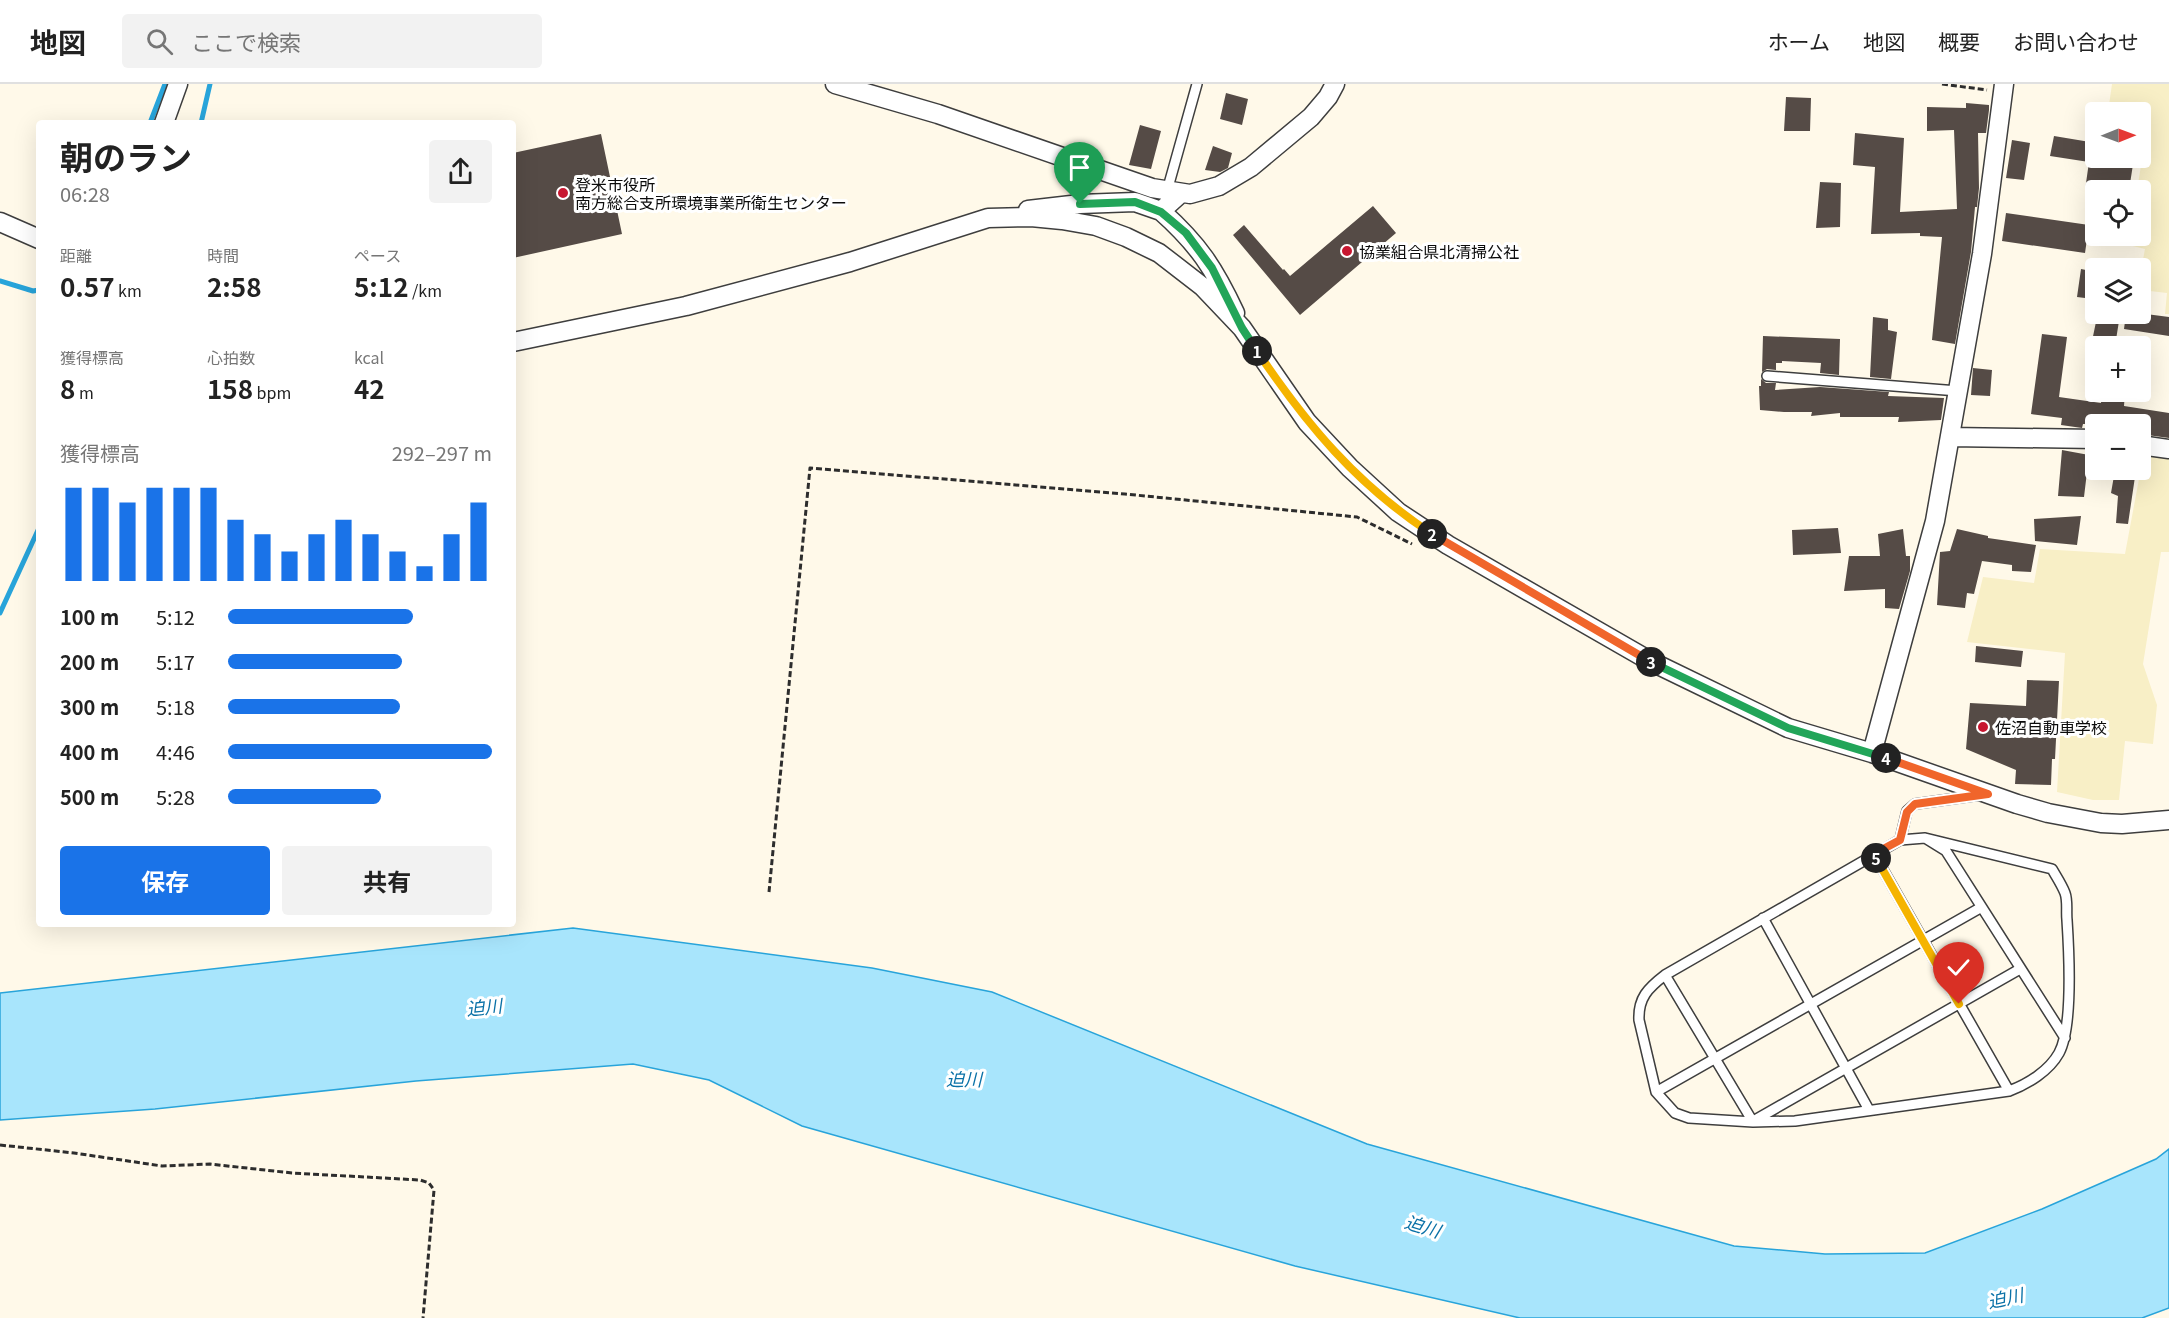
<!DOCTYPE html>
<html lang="ja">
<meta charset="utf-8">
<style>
body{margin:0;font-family:Georgia,"Noto Sans JP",serif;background:#f2f2f2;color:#222;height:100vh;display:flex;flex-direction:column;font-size:22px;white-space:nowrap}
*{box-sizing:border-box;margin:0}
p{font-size:20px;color:#767676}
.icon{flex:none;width:33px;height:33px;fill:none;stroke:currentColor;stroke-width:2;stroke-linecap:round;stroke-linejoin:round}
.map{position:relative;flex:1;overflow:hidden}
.panel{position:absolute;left:36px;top:36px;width:480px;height:807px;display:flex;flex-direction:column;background:#fff;border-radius:6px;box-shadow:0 6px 24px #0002}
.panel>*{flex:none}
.needle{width:39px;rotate:89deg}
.controls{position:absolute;left:2085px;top:18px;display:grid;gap:12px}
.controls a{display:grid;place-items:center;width:66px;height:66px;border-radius:6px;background:#fff;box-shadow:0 6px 24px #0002;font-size:30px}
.pin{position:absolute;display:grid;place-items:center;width:51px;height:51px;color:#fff;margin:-62px -26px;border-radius:50% 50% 50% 0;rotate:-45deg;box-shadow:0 0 6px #0007}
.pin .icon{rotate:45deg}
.km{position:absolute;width:30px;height:30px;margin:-15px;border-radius:50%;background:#222;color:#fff;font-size:16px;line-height:30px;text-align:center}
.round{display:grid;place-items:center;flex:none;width:63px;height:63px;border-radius:6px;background:#f2f2f2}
.summary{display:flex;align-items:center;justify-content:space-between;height:102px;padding:0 24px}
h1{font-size:33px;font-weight:700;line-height:45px}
.metrics{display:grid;grid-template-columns:repeat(3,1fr);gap:9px;height:102px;padding:6px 24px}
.metrics div{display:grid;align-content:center}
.metrics b{font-size:26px;font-weight:700}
.metrics small{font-size:16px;font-weight:400}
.metrics p{font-size:16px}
.chart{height:168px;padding:12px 24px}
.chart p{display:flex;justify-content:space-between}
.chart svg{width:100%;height:108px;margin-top:6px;stroke:#1a73e8;stroke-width:6}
.button{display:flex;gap:12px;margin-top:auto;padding:12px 24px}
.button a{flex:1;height:69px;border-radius:6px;background:#1a73e8;color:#fff;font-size:24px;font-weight:700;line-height:69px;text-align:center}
.button a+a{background:#f2f2f2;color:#222}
ul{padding:0 24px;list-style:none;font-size:20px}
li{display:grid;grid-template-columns:96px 72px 1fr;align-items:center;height:45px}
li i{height:15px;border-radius:8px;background:#1a73e8}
header{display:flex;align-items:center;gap:36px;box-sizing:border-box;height:84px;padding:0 30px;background:#fff;border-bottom:2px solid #e0e0e0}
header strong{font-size:28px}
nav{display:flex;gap:33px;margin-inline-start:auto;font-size:21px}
.search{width:420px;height:54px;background:#f2f2f2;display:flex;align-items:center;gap:15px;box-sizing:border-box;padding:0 21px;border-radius:6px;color:#767676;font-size:22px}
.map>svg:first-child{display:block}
</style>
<header>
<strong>地図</strong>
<div class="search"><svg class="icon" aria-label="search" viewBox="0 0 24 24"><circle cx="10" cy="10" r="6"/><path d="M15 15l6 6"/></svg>ここで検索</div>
<nav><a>ホーム</a><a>地図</a><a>概要</a><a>お問い合わせ</a></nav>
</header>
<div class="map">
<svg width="2169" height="1234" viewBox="0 0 2169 1234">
<rect width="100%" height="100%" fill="#fff9e9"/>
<path fill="#f8efc6" d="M2112 0H2169V230H2165L2167 209 2141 206V186L2145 165 2129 161 2130 152H2140V106H2137L2148 39 2141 37 2140 28H2108Z
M2144 368 2169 371V468H2161L2143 580 2157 621 2153 660 2125 657 2119 716H2093L2057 708 2065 569 1967 558 1983 493 2034 499 2040 465 2125 470Z"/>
<path fill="#a8e5fc" stroke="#28a4da" stroke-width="1.5" d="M573 844 872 884 992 908 1367 1060 1734 1162 1825 1170 1925 1169 2042 1125 2156 1075 2169 1065V1224L2142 1234H1520L1295 1182 802 1042 709 996 633 980 416 997 155 1025 0 1036V909Z"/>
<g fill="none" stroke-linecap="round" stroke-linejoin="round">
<path stroke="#28a4da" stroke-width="5" d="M150 39 165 0
M201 39 210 0
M0 197 33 207 39 206
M0 529 39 444"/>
</g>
<path fill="#554b46" d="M1226 9 1248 15 1242 41 1220 35Z
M1786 13 1811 14 1810 47H1784Z
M1966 19 1989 21V26L1986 49H1978L1979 104 1977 123H1975L1971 168 1955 260 1932 256 1942 153 1920 152V149L1871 150 1875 83 1853 81 1855 49 1904 54 1900 128 1957 125 1954 46 1927 47V23L1966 24Z
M1140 41 1161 47 1151 85 1129 81Z
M601 50 622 150 513 174V69Z
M2054 52 2096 59V74H2134L2129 106H2085L2089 78 2050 72Z
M2012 56 2030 59 2024 96 2006 94Z
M1213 62 1232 69 1228 84 1220 88 1205 86Z
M1820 98 1841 99 1840 143 1816 144Z
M1373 122 1396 149 1300 231 1233 151 1244 141 1283 186 1284 185 1290 192Z
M2006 129 2089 141 2085 169 2002 157Z
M2081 185 2096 188 2093 215 2077 213Z
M2126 230H2146L2169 233V252L2124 245Z
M1873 233 1888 235V246L1897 248 1891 295 1870 293Z
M2097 233 2119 237 2115 262H2091Z
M2042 250 2067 253 2059 313 2101 319 2102 308H2125L2124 322 2169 329V354L2140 350V340H2083L2082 344 2061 341 2062 334 2031 330Z
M1763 252 1840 255 1839 291 1820 289 1821 279 1782 277V279H1776V286L1767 285 1762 288Z
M1973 284 1992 286 1990 312 1971 311Z
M1761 295 1766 299H1776L1775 306 1820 303 1889 308 1888 312 1944 314 1941 336 1898 338 1899 333H1840V329L1811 332 1812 328H1784L1760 326 1759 302H1761Z
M2062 366 2089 371 2084 413 2058 412Z
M2115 386H2136L2128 440 2116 439 2118 412 2111 409Z
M2081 432 2077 461 2035 457 2034 435Z
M1838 444 1841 469 1793 471 1792 446Z
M1903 445 1906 472H1910V487L1899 525 1885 524V505L1844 507 1849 472H1880L1878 450Z
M1957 445 1988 452V454L2036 461 2031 488 2012 487V481L1982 477 1974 510 1967 509 1965 524 1937 521 1940 468 1950 467Z
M1976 562 2023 567 2021 583 1975 578Z
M2027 596 2059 597 2055 675H2052L2051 701 2015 700 2016 686 1966 665 1970 619 2026 622Z"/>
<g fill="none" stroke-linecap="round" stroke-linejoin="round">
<g stroke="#3e3e3e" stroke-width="12">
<path id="service" d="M1167 107 1197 0
M1767 292 1958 307
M1925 754 2052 785C2056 792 2062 801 2065 809 2068 817 2066 828 2067 836 2069 867 2073 943 2059 969 2049 987 2028 1000 2009 1007L1795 1037 1753 1038 1689 1034 1675 1029 1656 1008 1639 936C1638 914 1648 904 1665 891L1900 756 1925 754 1946 767 2065 954
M1900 756 1907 727 1915 720 1980 711
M1874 770 2009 1007
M1763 834 1869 1026
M1665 891 1753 1038
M1656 1008 1980 824
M1755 1036 2020 885"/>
</g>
<g stroke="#3e3e3e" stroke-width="21">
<path id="minor" d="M835 0 938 30 1152 104 1190 110 1219 102 1251 83 1311 33 1328 13 1335 0
M164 39 178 0
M1028 126 1080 120 1135 118 1161 127 1181 109
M1161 127C1198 160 1214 184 1235 229
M0 138 39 155
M513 258 686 222 850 178 988 134 1031 133 1062 136 1096 142 1126 153 1159 169 1203 203 1242 244 1307 338 1350 384 1398 428 1448 461 1650 577 1788 644 1872 669 2017 720 2048 729 2101 739 2122 740 2169 736
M1950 353 2096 355
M2140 361 2169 365
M1872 669 1935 437 1982 170 2004 0"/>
</g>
<path stroke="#2d2d2d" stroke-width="3" stroke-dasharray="6 3" stroke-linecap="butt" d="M1942 0 1987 6
M769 808 810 384 1125 410 1357 433 1412 460
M0 1061 74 1069 162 1082 210 1080 292 1089 420 1096 429 1099 434 1106 423 1234"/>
<use href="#service" stroke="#fff" stroke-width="9"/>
<use href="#minor" stroke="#fff" stroke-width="18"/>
</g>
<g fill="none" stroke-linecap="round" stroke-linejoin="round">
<g stroke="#fff" stroke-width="12">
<path id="split-1" d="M1080 120 1135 118 1161 128 1186 149 1212 184 1242 244 1257 267"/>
</g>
<g stroke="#fff" stroke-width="12">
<path id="split-2" d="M1257 267C1307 341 1356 400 1432 450"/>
</g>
<g stroke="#fff" stroke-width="12">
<path id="split-3" d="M1432 450 1651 578"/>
</g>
<g stroke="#fff" stroke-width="12">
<path id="split-4" d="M1651 578 1788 644 1886 674"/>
</g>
<g stroke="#fff" stroke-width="12">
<path id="split-5" d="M1876 774 1874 770 1900 756 1907 728 1915 720 1988 710 1886 674"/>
</g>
<g stroke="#fff" stroke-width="12">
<path id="split-6" d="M1876 774 1959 920"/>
</g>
<use href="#split-1" stroke="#22a559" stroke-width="8"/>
<use href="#split-2" stroke="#f5b400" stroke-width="8"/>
<use href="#split-3" stroke="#f0652b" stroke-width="8"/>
<use href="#split-4" stroke="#22a559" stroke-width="8"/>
<use href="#split-5" stroke="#f0652b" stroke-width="8"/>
<use href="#split-6" stroke="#f5b400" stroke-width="8"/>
</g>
<g fill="#c71730" stroke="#fff" stroke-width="2">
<circle cx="563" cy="109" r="6"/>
<circle cx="1347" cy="167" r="6"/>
<circle cx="1983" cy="643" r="6"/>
</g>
<g text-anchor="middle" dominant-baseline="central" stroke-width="6" stroke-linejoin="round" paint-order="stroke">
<g font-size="16" fill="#0b0b0b" stroke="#fff" text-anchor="start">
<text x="575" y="100">登米市役所<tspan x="575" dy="18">南方総合支所環境事業所衛生センター</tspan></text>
<text x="1359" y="167">協業組合県北清掃公社</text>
<text x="1995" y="643">佐沼自動車学校</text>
</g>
<g font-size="18" font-style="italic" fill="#0a71a7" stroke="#fff">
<text transform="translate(484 922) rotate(-6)">迫川</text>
<text x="964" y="994">迫川</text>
<text transform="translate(1423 1141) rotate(17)">迫川</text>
<text transform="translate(2005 1213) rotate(-12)">迫川</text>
</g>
</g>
</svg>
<div class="controls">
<a><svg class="needle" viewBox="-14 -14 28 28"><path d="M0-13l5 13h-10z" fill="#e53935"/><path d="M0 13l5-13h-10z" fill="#767676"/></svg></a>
<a><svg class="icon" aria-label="locate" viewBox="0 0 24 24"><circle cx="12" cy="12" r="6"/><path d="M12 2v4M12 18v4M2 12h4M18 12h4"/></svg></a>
<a><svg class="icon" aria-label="layers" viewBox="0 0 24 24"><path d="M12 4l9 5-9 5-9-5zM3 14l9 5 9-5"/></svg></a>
<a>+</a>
<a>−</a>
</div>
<div class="pin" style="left:1080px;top:120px;background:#1e9e55"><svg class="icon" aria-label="arrive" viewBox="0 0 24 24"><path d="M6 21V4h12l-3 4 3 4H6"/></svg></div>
<div class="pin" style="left:1959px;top:920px;background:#d93025"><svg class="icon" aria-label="check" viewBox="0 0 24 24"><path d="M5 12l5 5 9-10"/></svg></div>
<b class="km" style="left:1257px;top:267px">1</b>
<b class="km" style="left:1432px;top:450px">2</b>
<b class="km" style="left:1651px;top:578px">3</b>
<b class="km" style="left:1886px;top:674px">4</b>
<b class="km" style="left:1876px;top:774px">5</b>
<section class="panel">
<div class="summary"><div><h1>朝のラン</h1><p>06:28</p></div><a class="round"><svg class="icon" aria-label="share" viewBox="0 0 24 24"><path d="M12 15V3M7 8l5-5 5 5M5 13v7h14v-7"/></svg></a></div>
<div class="metrics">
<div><p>距離</p><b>0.57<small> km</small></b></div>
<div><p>時間</p><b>2:58</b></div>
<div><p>ペース</p><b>5:12<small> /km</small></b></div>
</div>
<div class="metrics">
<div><p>獲得標高</p><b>8<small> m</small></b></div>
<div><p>心拍数</p><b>158<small> bpm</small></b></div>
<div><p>kcal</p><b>42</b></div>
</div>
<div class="chart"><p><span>獲得標高</span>292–297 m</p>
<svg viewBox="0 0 160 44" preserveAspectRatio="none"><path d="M5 44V6M15 44V6M25 44V12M35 44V6M45 44V6M55 44V6M65 44V19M75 44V25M85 44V32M95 44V25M105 44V19M115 44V25M125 44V32M135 44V38M145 44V25M155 44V12"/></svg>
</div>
<ul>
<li><b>100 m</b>5:12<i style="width:70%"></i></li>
<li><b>200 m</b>5:17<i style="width:66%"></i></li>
<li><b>300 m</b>5:18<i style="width:65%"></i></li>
<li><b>400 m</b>4:46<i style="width:100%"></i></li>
<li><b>500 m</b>5:28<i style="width:58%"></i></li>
</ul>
<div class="button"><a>保存</a><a>共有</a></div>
</section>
</div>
